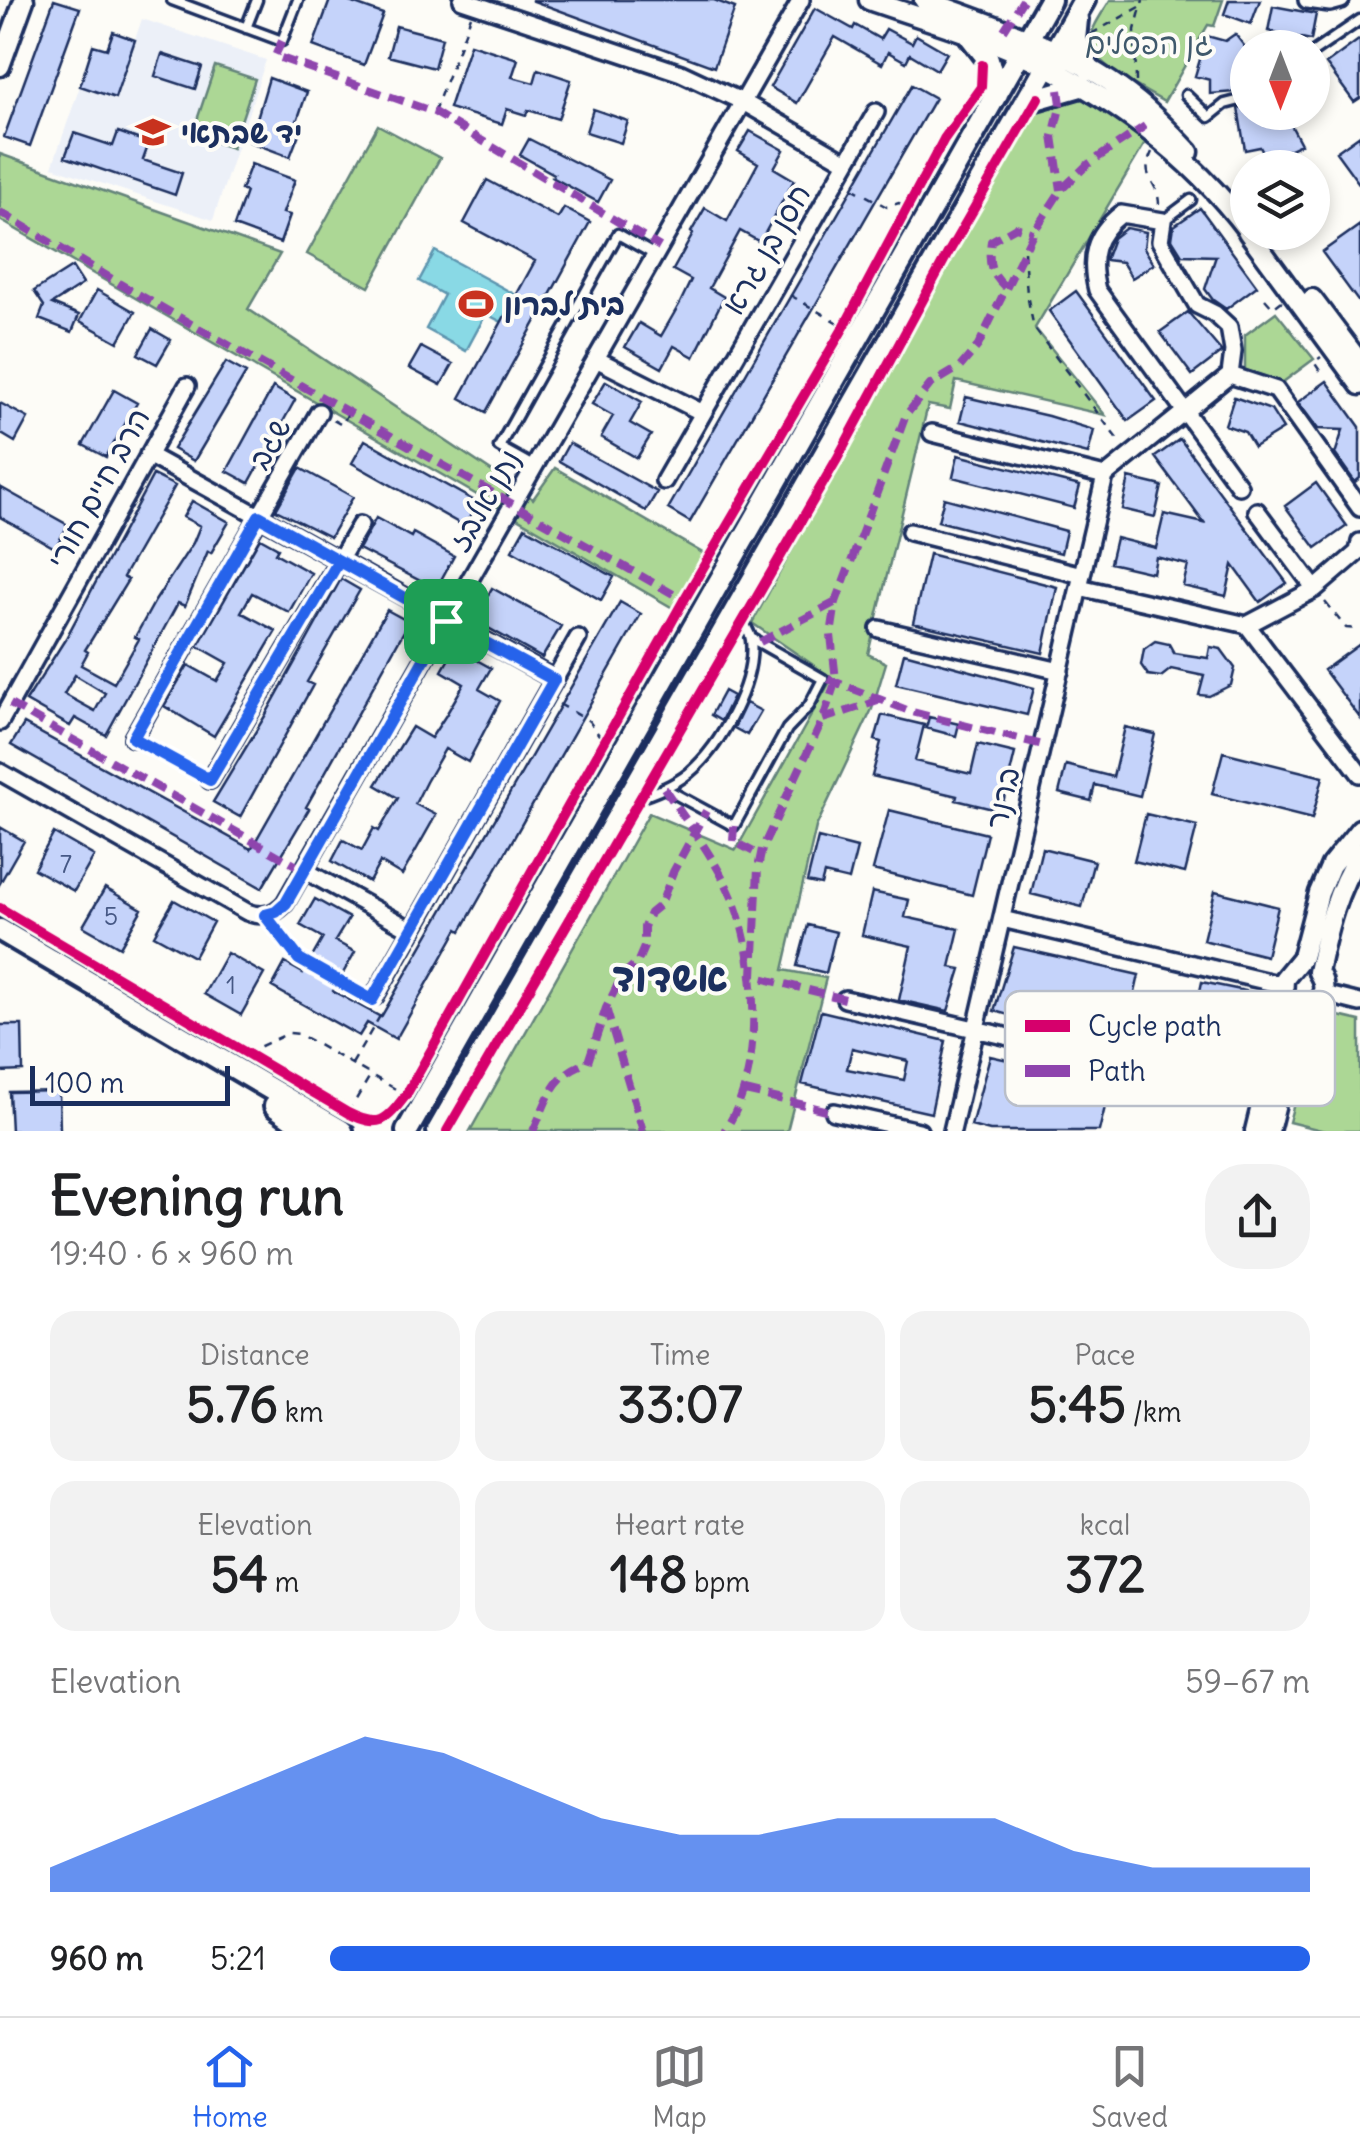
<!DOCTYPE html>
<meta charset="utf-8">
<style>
body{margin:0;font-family:Delius,"Playpen Sans Hebrew",sans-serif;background:#f2f2f2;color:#202124;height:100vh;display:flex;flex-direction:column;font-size:38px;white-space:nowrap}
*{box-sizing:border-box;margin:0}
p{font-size:32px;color:#757577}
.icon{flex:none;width:55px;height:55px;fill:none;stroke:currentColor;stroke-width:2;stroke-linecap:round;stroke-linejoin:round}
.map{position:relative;height:1131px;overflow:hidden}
.side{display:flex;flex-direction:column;background:#fff;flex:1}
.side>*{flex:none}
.needle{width:65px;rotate:180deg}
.tools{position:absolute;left:1230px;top:30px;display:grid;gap:20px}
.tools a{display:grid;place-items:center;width:100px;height:100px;border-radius:50%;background:#fff;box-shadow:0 5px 15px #0003;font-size:50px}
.scale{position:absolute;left:30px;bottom:25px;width:200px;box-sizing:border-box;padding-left:10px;border:5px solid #1b2f5e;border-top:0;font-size:28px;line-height:35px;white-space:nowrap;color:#1b2f5e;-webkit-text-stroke:8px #fdfcf7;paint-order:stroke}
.pin{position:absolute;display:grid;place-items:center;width:85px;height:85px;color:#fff;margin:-42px;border-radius:20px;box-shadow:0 5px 15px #0006}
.round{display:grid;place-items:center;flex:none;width:105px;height:105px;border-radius:40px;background:#f2f2f2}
.headline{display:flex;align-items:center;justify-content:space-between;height:170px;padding:0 50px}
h1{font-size:55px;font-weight:700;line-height:75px}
.metrics{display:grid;grid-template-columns:repeat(3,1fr);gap:15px;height:170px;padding:10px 50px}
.metrics div{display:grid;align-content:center;border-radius:25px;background:#f2f2f2;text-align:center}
.metrics b{font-size:50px;font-weight:700}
.metrics small{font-size:28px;font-weight:400}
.metrics p{font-size:28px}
.chart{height:280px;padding:20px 50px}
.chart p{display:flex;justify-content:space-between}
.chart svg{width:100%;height:180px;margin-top:10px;fill:#2563eb;opacity:.7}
ul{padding:0 50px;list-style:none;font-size:32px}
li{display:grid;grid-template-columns:160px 120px 1fr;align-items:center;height:75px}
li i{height:25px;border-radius:12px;background:#2563eb}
.tab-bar{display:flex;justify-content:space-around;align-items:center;height:140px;border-top:2px solid #e0e0e0;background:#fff;font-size:28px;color:#757577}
.tab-bar a{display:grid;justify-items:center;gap:5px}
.tab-bar .current{color:#2563eb}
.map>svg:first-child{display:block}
</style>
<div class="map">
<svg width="1360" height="1131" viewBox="0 0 1360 1131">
<rect width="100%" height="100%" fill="#fdfcf7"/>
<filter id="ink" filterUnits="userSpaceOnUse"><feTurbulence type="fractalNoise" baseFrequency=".01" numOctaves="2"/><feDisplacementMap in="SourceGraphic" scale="20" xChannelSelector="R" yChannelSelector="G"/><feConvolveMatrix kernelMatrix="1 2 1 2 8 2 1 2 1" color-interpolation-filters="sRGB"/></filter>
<g filter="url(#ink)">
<path fill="#ecf0f8" d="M142 19 266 60 213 220 52 167 80 86 115 97Z"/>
<path fill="#acd795" stroke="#64837a" stroke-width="2.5" d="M1110 0H1223L1214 26 1208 25 1164 102C1146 91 1093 65 1090 43 1089 30 1104 11 1110 0Z
M215 66 255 79 232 148 192 135Z
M1088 95 1147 140 1035 328 1105 415 956 381 950 409 928 405 868 654 886 663 872 709 816 827 783 970 826 978 787 1131H470L649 813 736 850 832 678 752 623 1038 102Z
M378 125 440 158 369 287 307 254Z
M0 154 280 254 248 309 533 499 555 468 706 555 673 608 0 220Z
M1276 312 1314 359 1283 382 1245 370V335Z
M1334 1015 1360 1021V1131H1325L1289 1122 1314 1029Z"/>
<path fill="#89d9e5" stroke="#5d95af" stroke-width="2.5" d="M435 251 516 295 502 322 486 314 466 351 426 329 444 295 419 281Z"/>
<path fill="#c5d3fa" stroke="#1b2f5e" stroke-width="2.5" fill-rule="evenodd" d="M54 0 80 8 30 146 4 137Z
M330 0H344L383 14 364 65 313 46Z
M531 0H714L735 8 714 67Z
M1229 0H1260L1251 24 1224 14Z
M1273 6 1316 14 1311 40 1268 31Z
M815 8 853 29 855 25 880 39 886 29 912 43 916 35 947 53 937 70 910 54 906 62 888 52 882 64 835 37 797 103 770 87Z
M396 26 442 38 434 68 388 56Z
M113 32 135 40 115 98 80 86 93 45 107 49Z
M1235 34 1248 51 1247 91 1210 94V80L1195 76 1207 36 1225 41Z
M1360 39V98L1354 102 1326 64Z
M470 44 518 59 512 77 534 83 538 69 571 80 558 119 528 110 526 115 507 109 502 124 449 108Z
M162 54 202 67 195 89 155 76Z
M269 78 307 92 296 124 302 126 290 157 250 142Z
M912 85 935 98 690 522 668 509Z
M1247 106V112H1298L1291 125 1301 144 1267 160 1260 147 1245 150 1238 108Z
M593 109 628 121 621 143 586 132Z
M750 131 784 150 774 168 794 180 760 242 740 231 709 288 724 297 694 357 674 346 662 368 625 347 639 323 661 336 680 303 691 280 673 270 693 234 691 232 705 208 727 221 758 163 738 151Z
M118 132 149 143 143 160 182 173 175 195 65 157 74 133 113 146Z
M1360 135V185L1336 152Z
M529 139 610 180 598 202 552 177 554 174 520 155Z
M251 164 295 180 283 213 290 215 280 243 234 226 246 192 241 190Z
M487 180 558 218 564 208 590 222 486 412 460 398 535 261 464 223Z
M1200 208 1257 286 1226 309 1213 300 1205 289 1216 256 1182 255 1172 239 1174 226Z
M1360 225V304L1322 252Z
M1126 228 1146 232 1144 248 1154 264 1132 278 1122 262 1105 260 1113 238Z
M72 267 83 284 52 304 79 315 72 332 39 319 44 306 34 291Z
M97 290 135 312 118 342 80 321Z
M1076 291 1156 401 1128 421 1049 311Z
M1188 312 1222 352 1192 375 1160 332Z
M152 329 171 340 157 364 138 354Z
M421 347 453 364 441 385 409 368Z
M226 362 246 373 194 461 173 449Z
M606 381 642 402 630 423 651 435 637 458 601 437 613 416 592 404Z
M1327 381 1360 427V478L1355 482 1335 454 1343 430 1318 429 1298 402Z
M273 387 295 400 249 483 227 471Z
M114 390 137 403 106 457 83 445Z
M966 397 1048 416 1094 430 1088 454 960 421Z
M1234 397 1271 410 1283 429 1254 447 1245 432 1225 425Z
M0 403 28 418 15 442 0 433Z
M1180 439 1287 583 1260 602 1233 565 1226 596 1183 586 1188 565 1156 557 1153 573 1110 563 1116 538 1156 548 1164 514 1204 523 1155 457Z
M365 440 478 503 464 526 352 463Z
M569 443 657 492 646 511 559 461Z
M958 455 1080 486 1074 508 953 477Z
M300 468 353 497 330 537 276 510Z
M153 475 175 486 123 577 128 580 85 650 88 652 81 665 114 683 139 639 135 637 155 601 193 543 200 526 183 517 192 501 229 522 211 553 208 551 185 606 178 603 106 735 75 718 70 726 26 701 66 638ZM75 675 105 693 95 711 64 694Z
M1129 478 1162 486 1155 517 1122 509Z
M1316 483 1347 526 1316 548 1285 506Z
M0 487 68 525 55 548 0 517Z
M944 498 1066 531 1061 553 938 521Z
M376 518 411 537 413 533 454 556 436 589 359 549Z
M525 527 614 577 601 600 512 550Z
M260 538 278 548 275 553 311 573 289 612 252 593 241 612 276 631 214 736 164 706 188 665 217 681 228 663 198 646Z
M929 554 1057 587 1043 653 913 623Z
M341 579 360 590 307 682 313 685 240 817 213 802 265 716Z
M492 588 561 626 542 658 474 620Z
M620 602 641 614 461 931 458 929 396 1039 367 1023 359 1036 272 987 285 963 303 973 323 938 300 925 315 899 349 918 335 941 355 952 333 991 381 1017Z
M387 610 409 622 306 807 309 809 262 888 11 745 24 724 251 849Z
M1155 641 1169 644 1174 653 1208 658 1210 647 1221 649 1235 668 1231 685 1209 696 1199 695 1204 676 1171 669 1161 677 1148 675 1141 665 1144 649Z
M1360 644V718L1324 670Z
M455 648 491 668 479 689 500 701 468 762 445 749 426 782 415 804 436 815 402 875 380 862 369 882 332 861 343 840 362 850 374 828 379 831 398 798 376 785 412 727 431 738 446 715 464 684 442 671Z
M904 653 1034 688 1027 715 896 684Z
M724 691 733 696 721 721 711 715Z
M746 703 761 711 747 735 734 728Z
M882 715 924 725 915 761 971 774 978 744 1015 753 1001 811 956 800 957 796 872 776 881 742 875 740Z
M929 717 959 724 956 736 926 728Z
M1125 727 1155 734 1140 796 1095 785 1091 801 1059 793 1066 765 1113 777Z
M1223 752 1323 777 1312 819 1212 794Z
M889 810 987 834 972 895 873 870Z
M1146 814 1197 826 1185 873 1134 861Z
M0 827 24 841 0 883Z
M54 833 94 856 74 891 34 869Z
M818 838 857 848 849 880 824 874 821 885 807 882Z
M1042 848 1094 861 1082 907 1031 894Z
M105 888 142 909 120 947 83 926Z
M1215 891 1278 907 1266 956 1203 940Z
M872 892 909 900 905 917 959 929 950 967 961 969 948 1011 899 1000 911 946 862 935Z
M174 900 213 922 194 957 154 935Z
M808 925 836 932 826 973 797 966Z
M1014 947 1139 975 1123 1046 994 1011Z
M227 953 264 974 241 1015 204 994Z
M1202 982 1260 994 1249 1046 1208 1037 1196 1096 1145 1086 1155 1036 1189 1042Z
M821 1011 946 1041 931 1113 802 1084ZM852 1048 908 1061 904 1080 847 1069Z
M0 1025H22L23 1071 0 1072Z
M990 1056 1111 1083 1099 1131H990L971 1126Z
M59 1091 60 1131H11L9 1092Z"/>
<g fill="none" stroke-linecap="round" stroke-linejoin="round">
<g stroke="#1b2f5e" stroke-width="15">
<path id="service" d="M172 0 282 41 298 0
M246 28 257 0
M1312 53 1360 20
M1186 95 1209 117 1225 104 1248 98
M1163 221 1191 200
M533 466 499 447 618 234 655 255
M133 738 210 780
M664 788 734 826 787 729 809 706 823 679 751 638
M632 800C652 794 673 786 689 773 721 746 756 682 751 640 750 630 742 620 735 613"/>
</g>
<g stroke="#1b2f5e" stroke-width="22">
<path id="minor" d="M462 0 681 73 743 102 847 162
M1307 0 1330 3 1341 0
M596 359 703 413
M1230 375 1276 390 1360 508
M932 433 1105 476
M148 455 554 679
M1105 476 1230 375 1233 351 1229 327 1215 314 1197 305 1160 241 1163 221 1121 214C1094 235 1089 258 1097 290L1239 486
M664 481 876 112
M1257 511 1315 589
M910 532 1082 575
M1079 587 1247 625 1360 774
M1247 625 1315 589 1358 552 1360 542
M879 629 1060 671
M0 722 187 386
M133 738 319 412
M0 772 247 912C263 918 274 915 285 903L801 0
M210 780 360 525
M304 870 412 930
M1002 919 1282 985
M1324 994 1360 1003
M375 996 578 638
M845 999 1104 1059
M834 1112 919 1131
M952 1131 1105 476"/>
</g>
<g stroke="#1b2f5e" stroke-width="25">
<path id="tertiary" d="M869 0C919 18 972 32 1021 54 1108 94 1190 153 1248 231
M924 0C998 27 1078 52 1139 103 1157 118 1173 135 1189 152
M0 66 24 0
M1248 232 1360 385
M1312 299 1360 363
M1255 1131 1282 1020 1284 979 1302 957 1319 893 1331 865 1360 829
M1269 1131 1296 1023C1308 1004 1335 999 1318 972 1327 929 1336 891 1360 853"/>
</g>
<g stroke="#1b2f5e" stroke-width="28">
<path id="secondary" d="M1077 19 1075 40 1089 69
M970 36 988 59 997 94
M1029 101 1081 86
M0 930 342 1131
M275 1106 310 1131
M407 1131 1050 0
M438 1131 1084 0"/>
</g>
<path stroke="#1b2f5e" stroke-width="2.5" stroke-dasharray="8 8" stroke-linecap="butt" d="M1091 34 1140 7
M1136 82 1135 30 1143 0
M434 112 471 16
M1152 152C1139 180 1158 178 1159 204
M852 188 887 207 899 203 911 210
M1024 251 1027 295 1034 328 1121 444
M790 295 843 326
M1265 299 1273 308 1282 301
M1320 371 1314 362 1321 357
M333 420 342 425 349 411
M1325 602 1346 628 1360 629
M559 704 589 721 599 735 607 740
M275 928 299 959 362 995
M246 1053 289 1033 299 1034 406 1095
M352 1064 384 1009
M348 1113 370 1076"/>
<use href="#service" stroke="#fdfcf7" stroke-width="8"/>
<use href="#minor" stroke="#fdfcf7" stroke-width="15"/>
<use href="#tertiary" stroke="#fdfcf7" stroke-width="18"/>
<use href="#secondary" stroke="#fdfcf7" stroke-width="20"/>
<path stroke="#8e44ad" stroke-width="8" stroke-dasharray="15 8" stroke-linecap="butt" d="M1004 30 1023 0
M282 41 275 56 434 112 660 247
M1059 90 1061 104 1053 136 1061 190
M0 212 127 288 684 600
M1005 287C989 272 988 262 991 241L1016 227 1033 233
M760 642 836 602
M828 679 912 712 1043 745
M10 704 304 870
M823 719 878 701
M664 788C688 824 717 860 733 900 758 962 765 1075 724 1131
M734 826 733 841 761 856
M845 999 753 976 758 868 762 849 823 719 836 680 831 635 836 602 906 415 930 385 960 367 978 346 1033 233 1061 190 1087 165 1145 126
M606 1008 643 1131
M745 1091 834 1112
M533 1131C549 1098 551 1075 588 1062L606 1008 622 976 638 961 644 947V927L650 913 661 904 673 872 706 811"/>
<g stroke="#fdfcf7" stroke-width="16">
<path id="cycleway" d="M0 908 348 1113C380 1129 386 1121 406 1095L684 600 844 327 944 139 981 87 982 65
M447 1131 837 459 947 255 1038 98"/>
</g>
<use href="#cycleway" stroke="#d6006c" stroke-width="10"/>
</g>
</g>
<g fill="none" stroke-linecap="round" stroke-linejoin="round" filter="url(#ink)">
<g stroke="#fff" stroke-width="20">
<path id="route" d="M446 621 339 561 210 780 133 738 259 516 446 621 286 903 276 912 265 915 299 959 372 1000 554 680 446 621"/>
</g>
<use href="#route" stroke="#2563eb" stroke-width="12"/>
</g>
<defs>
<g id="school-bare" transform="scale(2.7)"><path d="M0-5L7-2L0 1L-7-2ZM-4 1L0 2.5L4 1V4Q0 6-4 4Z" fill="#c8321e" stroke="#fdfcf7" stroke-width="2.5" paint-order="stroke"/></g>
<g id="stadium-bare" transform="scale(2.7)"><path d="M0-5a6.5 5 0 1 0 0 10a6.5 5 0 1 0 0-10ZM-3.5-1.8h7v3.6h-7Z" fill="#c8321e" stroke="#fdfcf7" stroke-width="2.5" paint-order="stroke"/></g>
</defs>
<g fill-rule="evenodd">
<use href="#school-bare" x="153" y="132"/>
<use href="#stadium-bare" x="476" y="304"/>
</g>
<g text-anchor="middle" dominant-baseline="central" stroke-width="8" stroke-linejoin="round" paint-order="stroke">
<g font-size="25" fill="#465885">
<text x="66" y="864">7</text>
<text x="111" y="916">5</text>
<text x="231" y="985">1</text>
</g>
<g font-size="30" fill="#3f596c" stroke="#fdfcf7">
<text x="1149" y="43">גן הפסלים</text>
</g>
<g font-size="30" font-weight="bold" fill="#1b2f5e" stroke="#fdfcf7" text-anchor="start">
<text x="181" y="132">יד שבתאי</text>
<text x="504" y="304">בית לברון</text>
</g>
<g font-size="30" fill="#1b2f5e" stroke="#fdfcf7">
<text transform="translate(766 249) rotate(-60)">חסן בן גרא</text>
<text transform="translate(269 443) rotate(-60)">שגב</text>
<text transform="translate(98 488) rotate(-61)">הרב חיים חורי</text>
<text transform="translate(484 500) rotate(-60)">נתן אלבז</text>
<text transform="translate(1002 798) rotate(-77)">ברנר</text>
</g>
<g font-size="40" font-weight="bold" fill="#1b2f5e" stroke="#fdfcf7">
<text x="670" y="977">אשדוד</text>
</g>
</g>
<rect x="1005" y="991" width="330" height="115" rx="15" fill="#fdfcf7" stroke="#b9bec9" stroke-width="2.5"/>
<rect x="1025" y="1020" width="45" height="12" fill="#d6006c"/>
<rect x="1025" y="1065" width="45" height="12" fill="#8e44ad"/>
<g font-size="28" fill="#1b2f5e">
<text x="1088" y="1036">Cycle path</text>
<text x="1088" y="1081">Path</text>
</g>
</svg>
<div class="tools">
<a><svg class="needle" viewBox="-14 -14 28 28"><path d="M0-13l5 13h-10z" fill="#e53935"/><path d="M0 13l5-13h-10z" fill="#757577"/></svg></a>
<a><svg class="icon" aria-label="layers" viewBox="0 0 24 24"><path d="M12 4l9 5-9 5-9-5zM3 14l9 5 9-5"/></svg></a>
</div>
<div class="scale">100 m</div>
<div class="pin" style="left:446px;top:621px;background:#1e9e55"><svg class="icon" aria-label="arrive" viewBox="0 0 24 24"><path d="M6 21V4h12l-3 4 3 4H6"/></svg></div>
</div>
<section class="side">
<div class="headline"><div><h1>Evening run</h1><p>19:40 · 6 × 960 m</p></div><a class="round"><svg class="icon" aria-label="share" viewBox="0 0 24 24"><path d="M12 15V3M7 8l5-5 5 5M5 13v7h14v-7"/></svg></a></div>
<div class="metrics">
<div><p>Distance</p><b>5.76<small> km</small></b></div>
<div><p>Time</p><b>33:07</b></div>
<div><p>Pace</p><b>5:45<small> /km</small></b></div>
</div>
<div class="metrics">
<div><p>Elevation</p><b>54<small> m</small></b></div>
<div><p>Heart rate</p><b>148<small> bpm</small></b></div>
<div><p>kcal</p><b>372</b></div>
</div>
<div class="chart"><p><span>Elevation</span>59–67 m</p>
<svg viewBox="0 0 160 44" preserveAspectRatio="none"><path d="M0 44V38L10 30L20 22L30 14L40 6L50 10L60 18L70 26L80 30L90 30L100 26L110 26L120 26L130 34L140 38L150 38L160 38V44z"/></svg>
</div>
<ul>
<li><b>960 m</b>5:21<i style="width:100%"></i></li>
</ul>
</section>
<nav class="tab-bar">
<a class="current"><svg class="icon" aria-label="home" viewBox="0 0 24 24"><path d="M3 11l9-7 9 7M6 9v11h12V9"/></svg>Home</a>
<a><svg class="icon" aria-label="map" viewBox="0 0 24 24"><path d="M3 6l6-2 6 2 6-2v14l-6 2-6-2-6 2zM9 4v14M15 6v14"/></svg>Map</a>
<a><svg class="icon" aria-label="saved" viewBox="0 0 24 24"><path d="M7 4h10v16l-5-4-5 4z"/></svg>Saved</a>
</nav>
